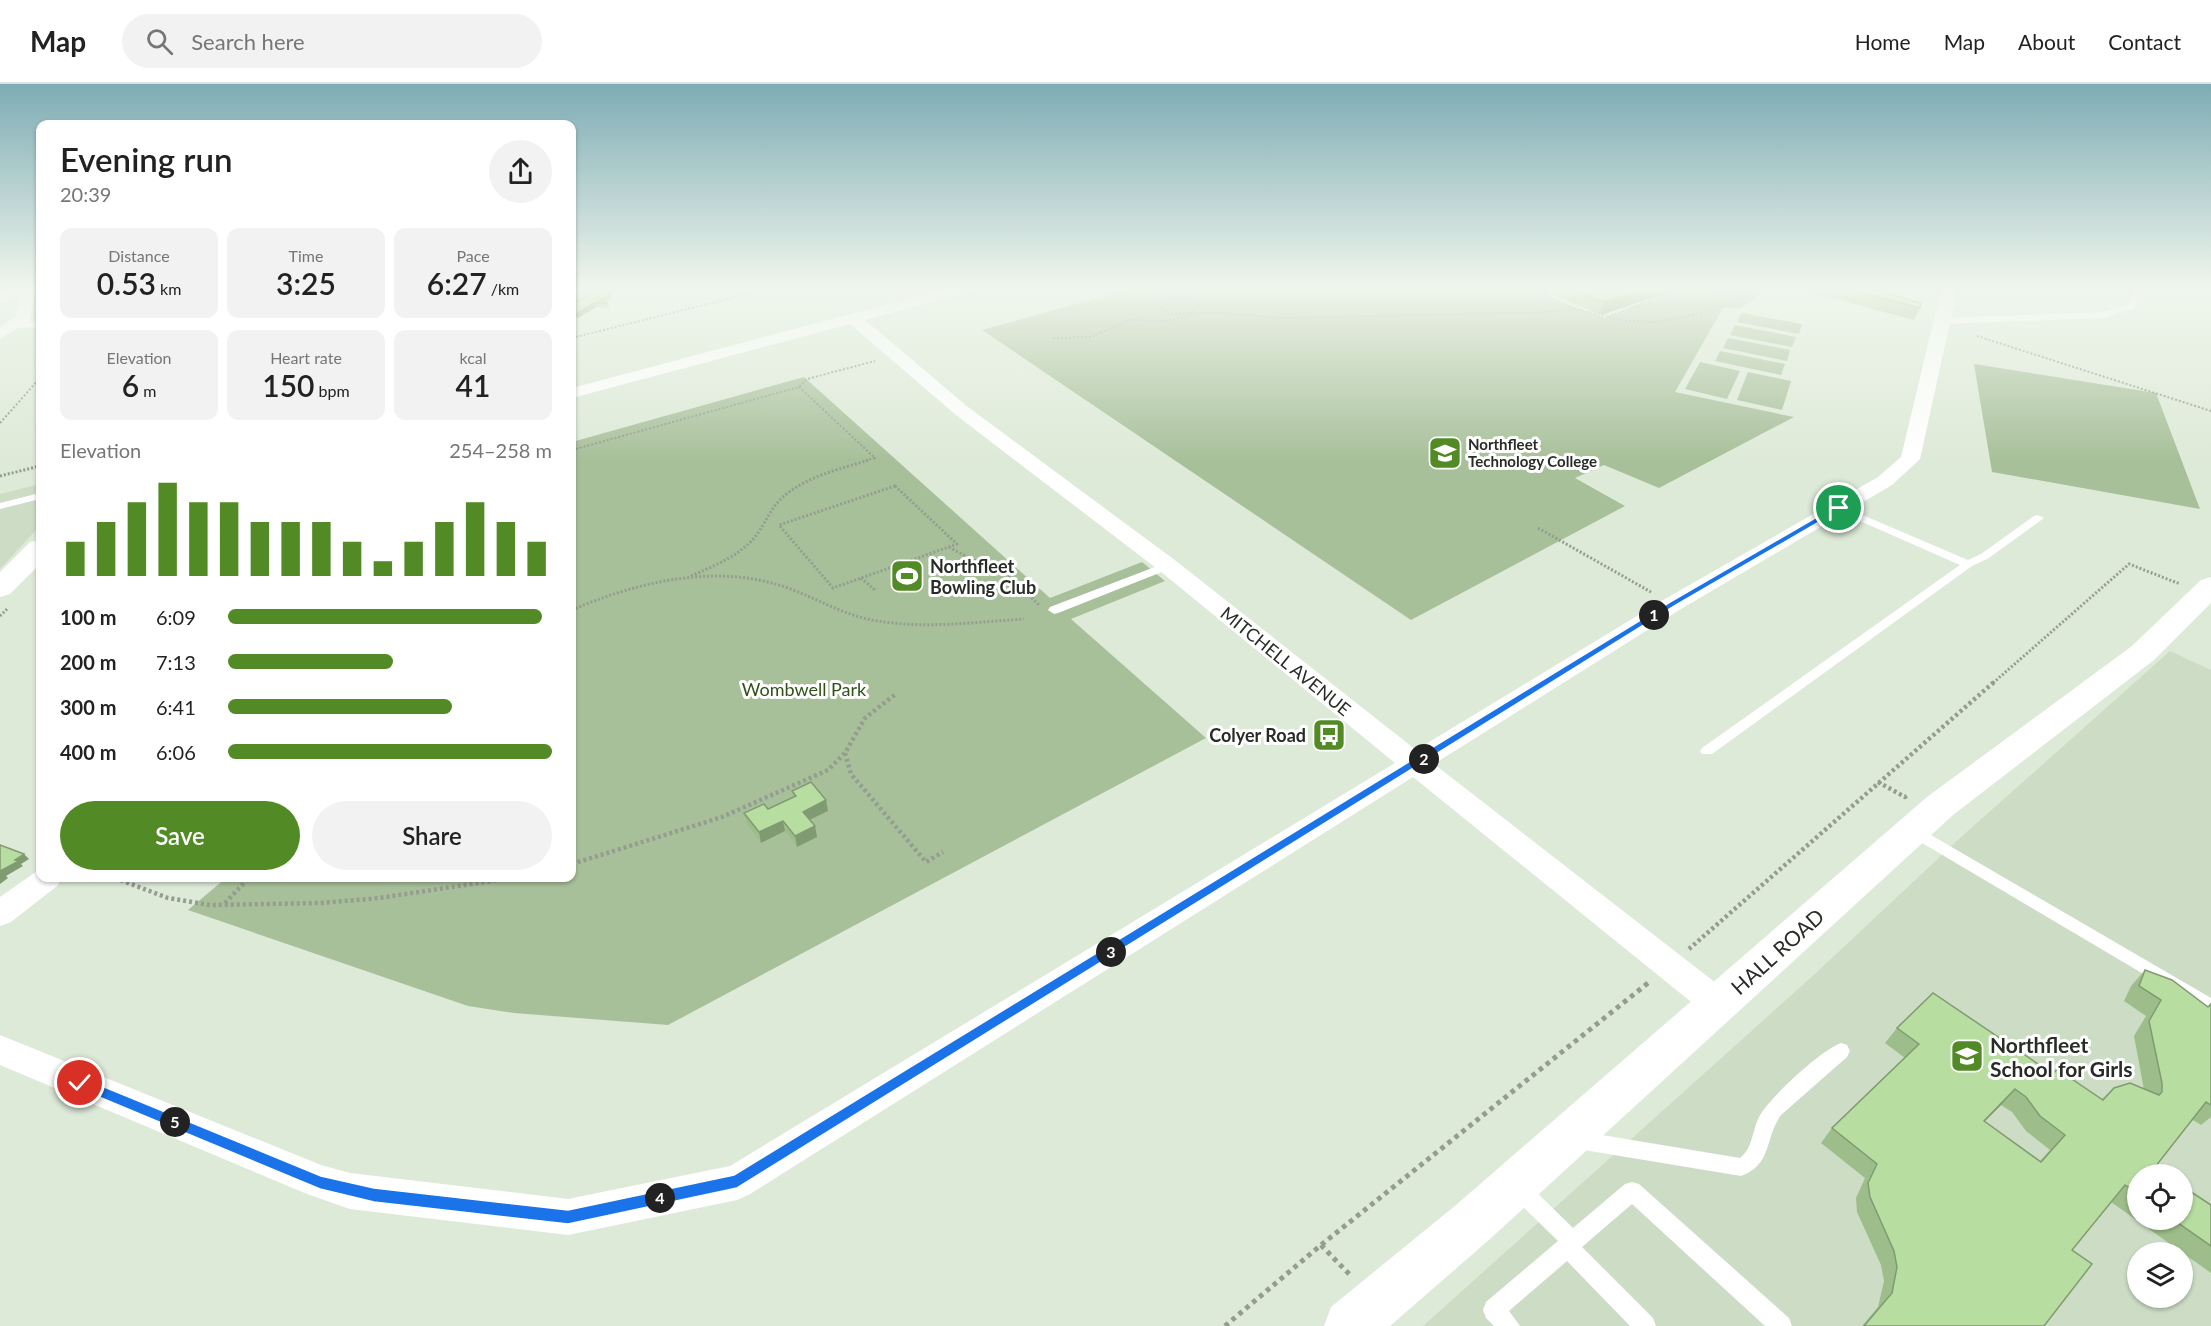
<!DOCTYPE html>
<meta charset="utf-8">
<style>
body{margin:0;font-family:Lato,sans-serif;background:#f2f2f2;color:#222;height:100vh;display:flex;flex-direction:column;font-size:22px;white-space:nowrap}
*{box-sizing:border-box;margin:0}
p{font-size:20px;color:#767676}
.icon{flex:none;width:33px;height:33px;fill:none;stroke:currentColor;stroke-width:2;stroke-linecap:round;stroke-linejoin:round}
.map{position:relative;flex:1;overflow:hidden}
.side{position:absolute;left:36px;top:36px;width:540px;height:762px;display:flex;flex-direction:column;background:#fff;border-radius:12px;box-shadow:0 2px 4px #0004}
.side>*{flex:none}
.controls{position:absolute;left:2127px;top:1080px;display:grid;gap:12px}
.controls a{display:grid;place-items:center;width:66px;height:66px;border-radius:50%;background:#fff;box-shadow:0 2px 4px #0004;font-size:30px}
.pin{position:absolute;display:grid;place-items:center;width:51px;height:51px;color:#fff;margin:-26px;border:3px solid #fff;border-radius:50%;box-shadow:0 2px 6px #0007}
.km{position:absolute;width:30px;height:30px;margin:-15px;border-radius:50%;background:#222;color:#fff;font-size:16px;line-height:30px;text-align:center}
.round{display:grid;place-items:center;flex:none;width:63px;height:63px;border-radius:32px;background:#f2f2f2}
.headline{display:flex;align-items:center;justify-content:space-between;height:102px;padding:0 24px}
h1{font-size:33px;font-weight:600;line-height:45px}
.figures{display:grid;grid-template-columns:repeat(3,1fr);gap:9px;height:102px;padding:6px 24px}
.figures div{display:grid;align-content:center;border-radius:12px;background:#f2f2f2;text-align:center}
.figures b{font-size:30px;font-weight:600}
.figures small{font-size:16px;font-weight:400}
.figures p{font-size:16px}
.chart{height:168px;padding:12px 24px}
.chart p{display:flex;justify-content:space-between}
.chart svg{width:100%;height:108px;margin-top:6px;stroke:#528a26;stroke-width:6}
.primary-button{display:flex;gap:12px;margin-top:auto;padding:12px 24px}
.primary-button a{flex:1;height:69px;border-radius:36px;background:#528a26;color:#fff;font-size:24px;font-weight:600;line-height:69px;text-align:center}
.primary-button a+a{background:#f2f2f2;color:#222}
ul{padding:0 24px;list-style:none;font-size:20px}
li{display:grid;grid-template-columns:96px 72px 1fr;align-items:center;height:45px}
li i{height:15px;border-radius:8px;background:#528a26}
header{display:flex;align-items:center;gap:36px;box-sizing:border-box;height:84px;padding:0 30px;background:#fff;border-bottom:2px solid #e0e0e0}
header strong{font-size:28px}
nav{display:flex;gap:33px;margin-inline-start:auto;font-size:21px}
.search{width:420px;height:54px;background:#f2f2f2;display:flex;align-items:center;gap:15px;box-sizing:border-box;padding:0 21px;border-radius:33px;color:#767676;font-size:22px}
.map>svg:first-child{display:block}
</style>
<header>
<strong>Map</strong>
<div class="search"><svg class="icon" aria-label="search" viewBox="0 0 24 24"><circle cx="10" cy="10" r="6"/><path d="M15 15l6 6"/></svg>Search here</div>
<nav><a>Home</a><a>Map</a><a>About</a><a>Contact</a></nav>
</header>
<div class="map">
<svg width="2211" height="1242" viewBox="0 0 2211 1242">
<rect width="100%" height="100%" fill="#deead8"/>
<path fill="#cdddc5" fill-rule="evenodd" d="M40 400V442L0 485V410Z
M2170 567 2211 586V1242H1423L1817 888 1960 754ZM2138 1090H2182V1136H2138ZM2138 1168H2182V1214H2138Z"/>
<path fill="#a8c09a" d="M1141 202H1542L1554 215 1605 234 1687 202H1772L1741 224H1723L1675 308 1794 333 1659 404 1604 381 1575 394 1625 422 1411 536 982 246Z
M1741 229 1802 240 1799 250 1737 238Z
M1735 241 1796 253 1792 263 1730 251Z
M1728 254 1790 266 1787 277 1723 264Z
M1720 267 1785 280 1781 291 1715 277Z
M1700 278 1740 287 1727 315 1685 305Z
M1974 280 2156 309 2200 425 1992 388Z
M1748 288 1791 297 1782 326 1737 316Z
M804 293 1050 514 1142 478 1165 497 1071 535 1206 654 668 941 514 929 468 922 188 826 226 794H572V358Z"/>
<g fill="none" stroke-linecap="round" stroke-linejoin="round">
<path stroke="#949d90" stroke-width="2" stroke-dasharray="2 2" stroke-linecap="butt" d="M1540 202 1554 215 1574 224
M572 218 582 212 590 213
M1190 229 1200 222C1188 210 1169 210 1157 221L1171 230 1220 229 1285 234 1548 228 1575 225 1625 237 1658 238 1706 228 1752 211 1721 209 1706 202
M1607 233 1687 202
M1977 252 2211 327
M572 254 779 202
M1053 254 1091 253 1130 236 1167 237 1192 231
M799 303 875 374 864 377
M0 339 40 294
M572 366 799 303 807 295 875 277"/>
<path stroke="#949d90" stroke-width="3" stroke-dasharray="2 2" stroke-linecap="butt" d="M0 392 40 382
M895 402 957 460 833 504 779 441Z
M1538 444 1651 508
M949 463 973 476 997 480 1039 521
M947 489 968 483 962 477V471
M691 492C713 482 738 473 754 454 765 441 770 424 784 412 808 392 840 385 869 376
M861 494 876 507
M572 526C637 498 715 479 785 503 817 514 844 532 878 537 926 545 976 538 1024 535
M0 532 7 525
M1993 599 2129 480 2180 500"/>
<path stroke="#949d90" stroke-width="4.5" stroke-dasharray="3 3" stroke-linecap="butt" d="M845 669 851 690 926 778 943 768
M1878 698 1905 713 1908 711
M572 780 722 733 828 686 845 669 865 634 897 609
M115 794 168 814 210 821 321 819 379 814 512 794
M225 819 249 794
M1689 865 1994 598"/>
<path stroke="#949d90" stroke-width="5" stroke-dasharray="4.5 4.5" stroke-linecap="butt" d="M1321 1161 1352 1193
M1225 1242 1321 1161 1648 899"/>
<path fill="#fff" fill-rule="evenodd" d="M2135 202H2143L2133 225 2103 234 1944 240 1940 237 1944 234 2102 228 2127 221Z
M12 239 40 238V243L15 244 11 241Z
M40 409V415L0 425V419Z
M1839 421 1968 476 1981 470 2034 432 2038 431 2044 434 1989 474 1972 482 1712 670H1702L1700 667 1702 664 1960 481 1835 426V422Z
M1168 478 1172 480 1174 482 1172 484 1058 529 1054 530 1048 526 1050 523Z
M1912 740 2211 914V930L1907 750 1904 746 1907 742Z
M1841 959 1847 961 1850 967 1847 973 1781 1031C1764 1055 1773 1080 1741 1092L1578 1065 1571 1062 1568 1056 1571 1050 1578 1047 1740 1074C1753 1064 1752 1047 1759 1033 1769 1014 1821 966 1841 959Z
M1518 1095 1525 1097 1573 1144 1625 1100 1632 1098 1639 1100 1789 1234 1792 1242H1765L1632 1120 1582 1163 1653 1234 1656 1242H1630L1567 1177 1509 1227 1520 1242H1494L1486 1234 1483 1226 1486 1218 1558 1157 1511 1111 1508 1104 1511 1097Z"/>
<path fill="#fff" fill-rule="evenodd" d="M40 202V211L34 212 30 237 0 255V243L16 232 19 214 0 218V208Z
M956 202H983L981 205 865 236 968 323 1176 477 1416 666 1665 515 1878 393 1901 373 1942 202H1958L1920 375 1892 401 1681 525 1434 680 1730 910 1734 920 1730 930 1718 934 1706 930 1413 693 750 1110 737 1116 568 1151 350 1125 307 1110 0 981V951L321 1081 350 1089 568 1115 730 1082 1395 679 1160 487 956 331 850 240 572 314V304Z
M40 785V794H62L57 802 11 838 0 842V813Z"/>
<path fill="#fff" fill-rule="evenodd" d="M40 456V480L10 510 0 513V488L30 458Z
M2211 493V519L2154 576 1953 731 1490 1155 1390 1242H1324L1331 1223 1456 1121 1927 713 2132 562 2201 496Z"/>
</g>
<path fill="#9dbe8a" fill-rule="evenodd" d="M1553 202H1681L1675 206 1601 231 1551 210Z
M1787 202H1864L1920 224 1914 236Z
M612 214 605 219H608L609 224 596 223 578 234 572 233V221Z
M792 707 826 716 828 727 810 736 815 742 817 753 797 763 785 747 761 759 747 740 744 729 768 725 793 714Z
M2145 886 2208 922 2211 919V1033L2201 1041 2193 1036 2138 1090V1136H2182L2211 1121V1189L2111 1118 2072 1166 2044 1242H1862L1878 1223 1884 1197 1881 1181 1857 1128 1856 1114 1865 1094 1821 1059 1832 1044 1905 974 1885 959 1897 944 2053 990 2102 1015 2114 1004 2144 1006 2134 952 2146 932 2124 917 2131 902ZM2001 1021 2012 1028 2026 1047 2050 1066 2040 1077 1985 1037Z"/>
<path fill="#809b71" d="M1653 202H1681L1675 206 1601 231 1604 218Z
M611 210 612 214 603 219 599 217Z
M594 219 596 223 578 234 576 230Z
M826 716 828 727 805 738 803 728Z
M783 737 785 747 761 759 759 748Z
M815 742 817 753 797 763 795 752Z
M24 770 29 775 21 780 23 782 6 792 8 794 0 800V787Z
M2015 1005 2001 1021 1970 1052 1984 1037Z"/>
<path fill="#b7dda1" stroke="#809b71" stroke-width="1.5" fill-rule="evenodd" d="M1565 202H1653L1604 218Z
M1838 202H1864L1921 219 1920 224Z
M595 207 611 210 599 217 608 219H594L576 230 572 229V221Z
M811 698 826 716 803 728 815 742 795 752 783 737 759 748 744 729 764 720 768 725 796 712 792 707Z
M0 761 24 770 15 776 19 777 0 787Z
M2145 886 2172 896 2208 923 2211 920V1021L2206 1018 2155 1083 2166 1090H2138V1110L2125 1101 2072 1166 2092 1180 2044 1242H1864L1892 1209 1897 1183 1894 1167 1870 1113 1868 1099 1877 1080 1832 1044 1919 960 1897 944 1933 909 2053 990 2057 985 2103 1016 2114 1004 2130 999 2159 1011 2162 1008V999L2149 937 2161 916 2139 902ZM2015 1005 2026 1013 2040 1032 2065 1051 2041 1078 1984 1037Z
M2182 1102 2211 1121V1162L2174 1136H2182Z"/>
<linearGradient id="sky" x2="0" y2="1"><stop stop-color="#7dacb4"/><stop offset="0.54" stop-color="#f0f6ed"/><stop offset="1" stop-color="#f0f6ed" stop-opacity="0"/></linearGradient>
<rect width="2211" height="376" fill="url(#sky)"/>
<path fill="#1a73e8" stroke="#fff" stroke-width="1.5" d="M1836 422 1843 424 1676 521 737 1104 568 1140 374 1118 320 1105 75 1003 73 999 80 993 321 1092 374 1104 568 1126 734 1091 1670 518Z"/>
<defs>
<g id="school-square" transform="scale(1.725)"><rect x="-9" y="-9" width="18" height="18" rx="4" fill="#528a26" stroke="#fff"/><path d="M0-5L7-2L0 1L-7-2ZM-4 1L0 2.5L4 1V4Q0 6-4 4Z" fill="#fff"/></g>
<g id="stadium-square" transform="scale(1.725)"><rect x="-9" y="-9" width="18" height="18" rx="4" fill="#528a26" stroke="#fff"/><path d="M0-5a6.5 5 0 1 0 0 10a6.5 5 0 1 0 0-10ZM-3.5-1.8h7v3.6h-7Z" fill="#fff"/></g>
<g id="bus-square" transform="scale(1.725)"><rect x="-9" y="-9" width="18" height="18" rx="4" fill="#528a26" stroke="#fff"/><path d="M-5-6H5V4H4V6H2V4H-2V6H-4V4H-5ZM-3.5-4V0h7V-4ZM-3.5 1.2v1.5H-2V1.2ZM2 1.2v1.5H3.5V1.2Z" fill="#fff"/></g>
</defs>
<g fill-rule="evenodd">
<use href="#school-square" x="1445" y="369"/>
<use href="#stadium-square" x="907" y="492"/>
<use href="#bus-square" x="1329" y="651"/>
<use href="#school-square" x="1967" y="972"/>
</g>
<g text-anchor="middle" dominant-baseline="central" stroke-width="6" stroke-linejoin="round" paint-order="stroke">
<g font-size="15" font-weight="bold" fill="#282c26" stroke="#fff" text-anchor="start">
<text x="1468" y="360">Northfleet<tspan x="1468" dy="17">Technology College</tspan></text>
</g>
<g font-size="18" font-weight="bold" fill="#282c26" stroke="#fff" text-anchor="start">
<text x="930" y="482">Northfleet<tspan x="930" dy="21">Bowling Club</tspan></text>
<text x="1306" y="651" text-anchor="end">Colyer Road</text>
</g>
<g font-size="18" fill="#282c26" stroke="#fff">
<text transform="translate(1286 577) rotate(39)">MITCHELL AVENUE</text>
</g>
<g font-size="18" fill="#305217" stroke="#fff">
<text x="804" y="605">Wombwell Park</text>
</g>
<g font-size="21" fill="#282c26" stroke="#fff">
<text transform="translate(1777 867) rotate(-42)">HALL ROAD</text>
</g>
<g font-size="21" font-weight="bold" fill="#282c26" stroke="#fff" text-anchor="start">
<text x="1990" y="960">Northfleet<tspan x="1990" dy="24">School for Girls</tspan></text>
</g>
</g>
</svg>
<div class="controls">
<a><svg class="icon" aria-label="locate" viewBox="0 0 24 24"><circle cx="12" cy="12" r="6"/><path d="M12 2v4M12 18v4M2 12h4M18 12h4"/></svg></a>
<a><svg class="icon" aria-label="layers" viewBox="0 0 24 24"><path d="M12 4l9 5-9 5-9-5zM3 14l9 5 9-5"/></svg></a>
</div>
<div class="pin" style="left:1839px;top:424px;background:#1e9e55"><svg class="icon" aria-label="arrive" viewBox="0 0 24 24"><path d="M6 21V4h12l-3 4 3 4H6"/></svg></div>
<div class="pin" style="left:80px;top:999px;background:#d93025"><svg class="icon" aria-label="check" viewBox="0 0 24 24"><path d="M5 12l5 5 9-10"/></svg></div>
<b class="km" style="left:1654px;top:531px">1</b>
<b class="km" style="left:1424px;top:675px">2</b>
<b class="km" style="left:1111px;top:868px">3</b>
<b class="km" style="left:660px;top:1114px">4</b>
<b class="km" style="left:175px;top:1038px">5</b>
<section class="side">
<div class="headline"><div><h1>Evening run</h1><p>20:39</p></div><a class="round"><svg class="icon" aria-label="share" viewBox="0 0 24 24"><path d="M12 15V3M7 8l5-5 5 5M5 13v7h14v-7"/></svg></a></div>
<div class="figures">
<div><p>Distance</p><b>0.53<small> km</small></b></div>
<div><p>Time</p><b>3:25</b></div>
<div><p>Pace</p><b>6:27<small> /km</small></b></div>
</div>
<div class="figures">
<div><p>Elevation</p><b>6<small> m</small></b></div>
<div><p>Heart rate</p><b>150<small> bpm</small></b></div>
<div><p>kcal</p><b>41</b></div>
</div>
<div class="chart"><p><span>Elevation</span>254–258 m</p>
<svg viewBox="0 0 160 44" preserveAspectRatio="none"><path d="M5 44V30M15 44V22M25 44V14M35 44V6M45 44V14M55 44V14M65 44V22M75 44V22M85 44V22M95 44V30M105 44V38M115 44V30M125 44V22M135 44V14M145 44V22M155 44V30"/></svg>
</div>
<ul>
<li><b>100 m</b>6:09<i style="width:97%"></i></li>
<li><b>200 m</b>7:13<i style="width:51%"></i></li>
<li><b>300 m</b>6:41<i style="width:69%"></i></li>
<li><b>400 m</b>6:06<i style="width:100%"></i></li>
</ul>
<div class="primary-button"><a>Save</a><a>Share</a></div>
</section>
</div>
